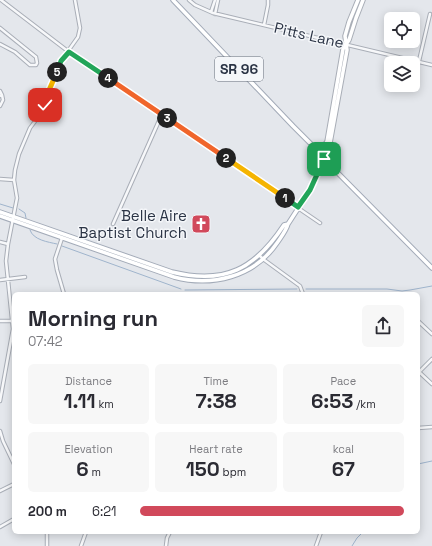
<!DOCTYPE html>
<style>
body{margin:0;font-family:"Space Grotesk",sans-serif;background:#f7f7f7;color:#2b2b33;height:100vh;display:flex;flex-direction:column;font-size:15px;white-space:nowrap}
*{box-sizing:border-box;margin:0}
p{font-size:13px;color:#7c7c81}
.icon{flex:none;width:22px;height:22px;fill:none;stroke:currentColor;stroke-width:2;stroke-linecap:round;stroke-linejoin:round}
.map{position:relative;flex:1;overflow:hidden}
.sheet{position:absolute;left:12px;top:292px;width:408px;height:242px;display:flex;flex-direction:column;background:#fff;border-radius:6px;box-shadow:0 2px 10px #0003}
.sheet>*{flex:none}
.buttons{position:absolute;left:384px;top:12px;display:grid;gap:8px}
.buttons a{display:grid;place-items:center;width:36px;height:36px;border-radius:6px;background:#fff;box-shadow:0 2px 10px #0003;font-size:20px}
.pin{position:absolute;display:grid;place-items:center;width:34px;height:34px;color:#fff;margin:-17px;border-radius:8px;box-shadow:0 2px 6px #0006}
.km{position:absolute;width:20px;height:20px;margin:-10px;border-radius:50%;background:#222;color:#fff;font-size:11px;line-height:20px;text-align:center}
.round{display:grid;place-items:center;flex:none;width:42px;height:42px;border-radius:6px;background:#f7f7f7}
.overview{display:flex;align-items:center;justify-content:space-between;height:68px;padding:0 16px}
h1{font-size:22px;font-weight:600;line-height:30px}
.figures{display:grid;grid-template-columns:repeat(3,1fr);gap:6px;height:68px;padding:4px 16px}
.figures div{display:grid;align-content:center;border-radius:6px;background:#f7f7f7;text-align:center}
.figures b{font-size:20px;font-weight:600}
.figures small{font-size:11px;font-weight:400}
.figures p{font-size:11px}
ul{padding:0 16px;list-style:none;font-size:13px}
li{display:grid;grid-template-columns:64px 48px 1fr;align-items:center;height:30px}
li i{height:10px;border-radius:5px;background:#d1495b}
.map>svg:first-child{display:block}
</style>
<div class="map">
<svg width="432" height="546" viewBox="0 0 432 546">
<rect width="100%" height="100%" fill="#e4e7ec"/>
<g fill="none" stroke-linecap="round" stroke-linejoin="round">
<path stroke="#9fb4cc" stroke-width="1" d="M0 204 13 208
M19 209 25 213 26 218
M30 230C33 240 48 242 57 244
M62 246 181 289
M306 289H387L402 291 410 290 432 286
M185 290 297 289
M418 464 432 461
M352 546 357 538 363 532"/>
<g stroke="#a9aeb7" stroke-width="4.5">
<path id="street" d="M1 0 69 52 320 223
M189 0 195 5 213 13 432 65
M211 12 215 0
M215 14 218 0
M264 25 268 5V0
M0 28 36 57 37 63 36 65H30L15 52 0 44
M419 61 430 14
M0 91 2 95 0 96
M40 101a4 4 0 1 1 8 0a4 4 0 1 1-8 0Z
M46 97 61 61 78 37 80 28 75 0
M0 106 3 100 2 95
M0 179 14 180
M113 224 162 114
M62 238 55 259 57 270 64 294
M0 242 8 244
M260 256 263 259 300 286 303 294
M0 280 25 277
M0 321H14
M418 321 432 334
M418 371 432 384
M418 373 432 359
M0 401 13 329 6 261 8 244 17 198 14 180 15 170 19 154 30 128 36 120 43 104
M418 428 432 427
M0 431 3 441 14 464
M0 491 14 484
M0 527 14 519
M47 532V546
M81 546 86 532
M166 546 167 538 170 532
M316 546 321 532"/>
</g>
<g stroke="#a9aeb7" stroke-width="5.5">
<path id="secondary" d="M324 158 328 152 330 143 347 50 345 36 349 22 358 0
M324 159 343 49 349 40 356 18 363 0"/>
</g>
<g stroke="#a3abb8" stroke-width="5.5">
<path id="primary" d="M173 0 293 126 314 147 324 159 432 268
M314 147 323 146 327 142
M319 170 325 167H332
M0 212 172 272C225 285 255 269 284 225L288 224
M0 216 174 277C212 287 254 277 277 243 281 237 286 231 288 224L310 190 324 159"/>
</g>
<use href="#street" stroke="#f7f8fa" stroke-width="2.5"/>
<use href="#secondary" stroke="#fff" stroke-width="3.5"/>
<use href="#primary" stroke="#fff" stroke-width="3.5"/>
</g>
<g fill="none" stroke-linecap="round" stroke-linejoin="round">
<g stroke="#fff" stroke-width="8">
<path id="split-1" d="M285 198 298 207 310 190 324 159"/>
</g>
<g stroke="#fff" stroke-width="8">
<path id="split-2" d="M226 158 285 198"/>
</g>
<g stroke="#fff" stroke-width="8">
<path id="split-3" d="M167 118 226 158"/>
</g>
<g stroke="#fff" stroke-width="8">
<path id="split-4" d="M108 78 167 118"/>
</g>
<g stroke="#fff" stroke-width="8">
<path id="split-5" d="M57 72 61 61 69 52 108 78"/>
</g>
<g stroke="#fff" stroke-width="8">
<path id="split-6" d="M45 105 48 102V98L46 97 57 72"/>
</g>
<use href="#split-1" stroke="#22a559" stroke-width="5"/>
<use href="#split-2" stroke="#f5b400" stroke-width="5"/>
<use href="#split-3" stroke="#f0652b" stroke-width="5"/>
<use href="#split-4" stroke="#f0652b" stroke-width="5"/>
<use href="#split-5" stroke="#22a559" stroke-width="5"/>
<use href="#split-6" stroke="#f5b400" stroke-width="5"/>
</g>
<defs>
<g id="church-square" transform="scale(1)"><rect x="-9" y="-9" width="18" height="18" rx="4" fill="#d1495b" stroke="#f4f6f9"/><path d="M-1.2-6h2.4v3.5h3.3v2.4h-3.3V6h-2.4V-.1h-3.3v-2.4h3.3Z" fill="#fff"/></g>
</defs>
<g fill-rule="evenodd">
<use href="#church-square" x="201" y="224"/>
</g>
<g text-anchor="middle" dominant-baseline="central" stroke-width="3" stroke-linejoin="round" paint-order="stroke">
<rect fill="#f4f6f9" stroke="#676e7b" stroke-width="1" x="215" y="57" width="48" height="24" rx="3"/>
<g font-size="14" font-weight="bold" fill="#2b3445">
<text x="239" y="69">SR 96</text>
</g>
<g font-size="15" fill="#2b3445" stroke="#f4f6f9">
<text transform="translate(309 35) rotate(13)">Pitts Lane</text>
</g>
<g font-size="15" fill="#2b3445" stroke="#f4f6f9" text-anchor="end">
<text x="187" y="215">Belle Aire<tspan x="187" dy="17">Baptist Church</tspan></text>
</g>
</g>
</svg>
<div class="buttons">
<a><svg class="icon" aria-label="locate" viewBox="0 0 24 24"><circle cx="12" cy="12" r="6"/><path d="M12 2v4M12 18v4M2 12h4M18 12h4"/></svg></a>
<a><svg class="icon" aria-label="layers" viewBox="0 0 24 24"><path d="M12 4l9 5-9 5-9-5zM3 14l9 5 9-5"/></svg></a>
</div>
<div class="pin" style="left:324px;top:159px;background:#1e9e55"><svg class="icon" aria-label="arrive" viewBox="0 0 24 24"><path d="M6 21V4h12l-3 4 3 4H6"/></svg></div>
<div class="pin" style="left:45px;top:105px;background:#d93025"><svg class="icon" aria-label="check" viewBox="0 0 24 24"><path d="M5 12l5 5 9-10"/></svg></div>
<b class="km" style="left:285px;top:198px">1</b>
<b class="km" style="left:226px;top:158px">2</b>
<b class="km" style="left:167px;top:118px">3</b>
<b class="km" style="left:108px;top:78px">4</b>
<b class="km" style="left:57px;top:72px">5</b>
<section class="sheet">
<div class="overview"><div><h1>Morning run</h1><p>07:42</p></div><a class="round"><svg class="icon" aria-label="share" viewBox="0 0 24 24"><path d="M12 15V3M7 8l5-5 5 5M5 13v7h14v-7"/></svg></a></div>
<div class="figures">
<div><p>Distance</p><b>1.11<small> km</small></b></div>
<div><p>Time</p><b>7:38</b></div>
<div><p>Pace</p><b>6:53<small> /km</small></b></div>
</div>
<div class="figures">
<div><p>Elevation</p><b>6<small> m</small></b></div>
<div><p>Heart rate</p><b>150<small> bpm</small></b></div>
<div><p>kcal</p><b>67</b></div>
</div>
<ul>
<li><b>200 m</b>6:21<i style="width:100%"></i></li>
</ul>
</section>
</div>
